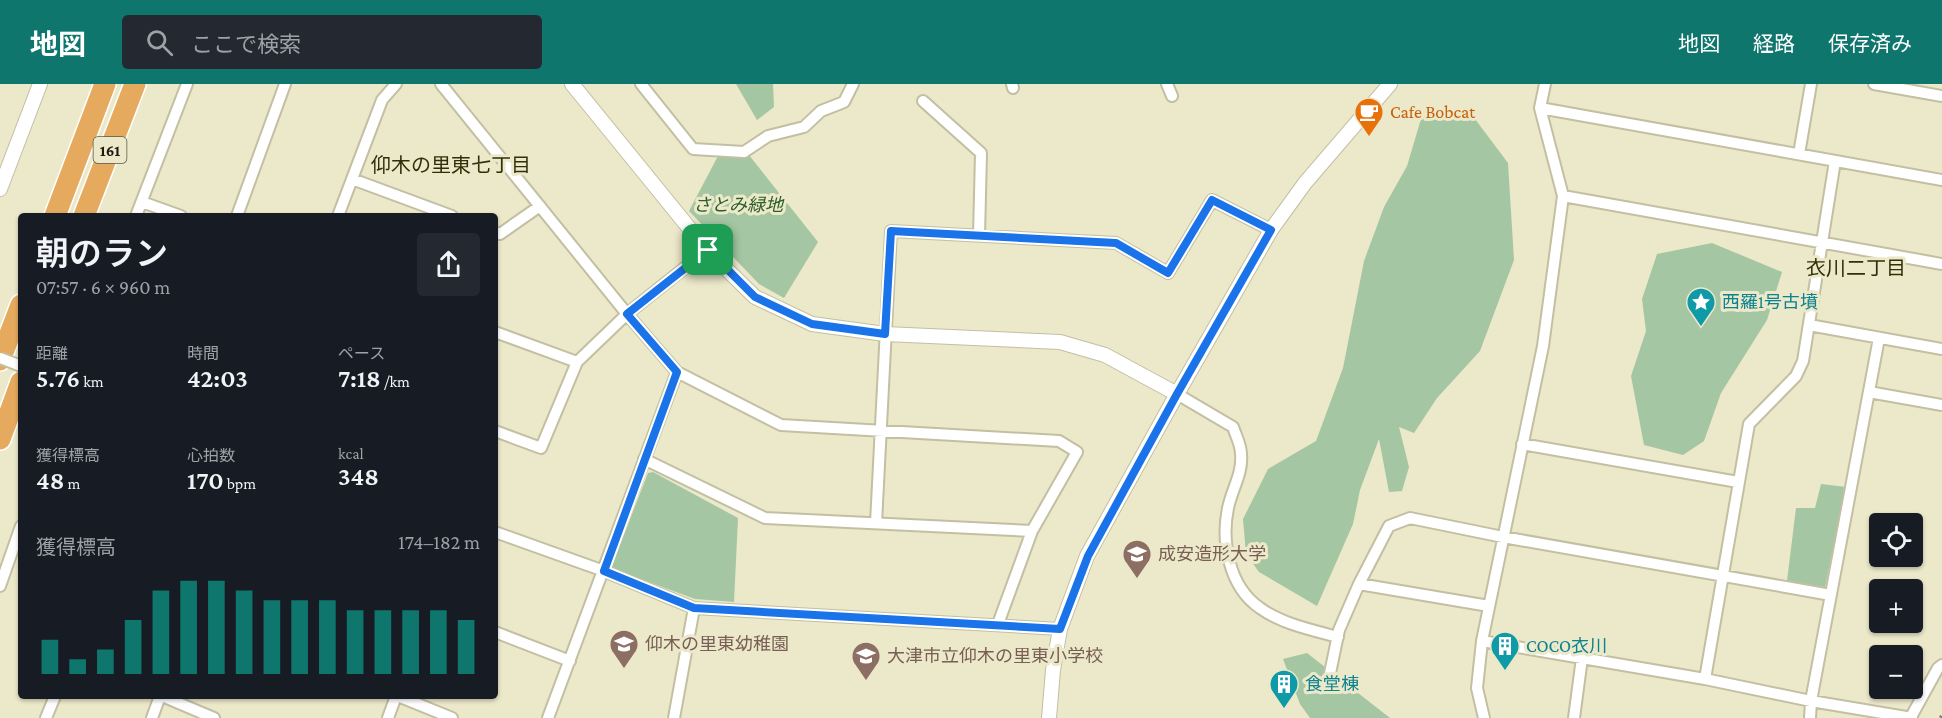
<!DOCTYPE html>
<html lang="ja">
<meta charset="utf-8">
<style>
body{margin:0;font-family:"Crimson Pro","Noto Sans JP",serif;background:#242831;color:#f1f3f6;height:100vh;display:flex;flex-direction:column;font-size:22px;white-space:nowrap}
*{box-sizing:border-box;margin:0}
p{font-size:20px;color:#9ea1a6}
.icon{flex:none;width:33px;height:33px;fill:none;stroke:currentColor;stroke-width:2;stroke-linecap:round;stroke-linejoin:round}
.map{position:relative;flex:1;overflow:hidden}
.sheet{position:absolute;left:18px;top:129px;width:480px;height:486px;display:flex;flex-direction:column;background:#171b24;border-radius:6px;box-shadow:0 2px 4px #0004}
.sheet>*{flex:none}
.buttons{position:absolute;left:1869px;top:429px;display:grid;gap:12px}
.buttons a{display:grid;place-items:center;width:54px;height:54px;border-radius:6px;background:#171b24;box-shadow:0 2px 4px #0004;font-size:30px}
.pin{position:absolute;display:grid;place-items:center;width:51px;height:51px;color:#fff;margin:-26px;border-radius:12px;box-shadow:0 3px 9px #0006}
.round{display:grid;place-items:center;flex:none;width:63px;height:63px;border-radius:6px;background:#242831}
.summary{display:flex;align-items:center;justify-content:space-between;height:102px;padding:0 18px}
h1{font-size:33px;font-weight:600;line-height:45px}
.stats{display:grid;grid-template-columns:repeat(3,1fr);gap:9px;height:102px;padding:6px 18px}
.stats div{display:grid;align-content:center}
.stats b{font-size:26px;font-weight:600}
.stats small{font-size:16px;font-weight:400}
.stats p{font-size:16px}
.chart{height:168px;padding:12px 18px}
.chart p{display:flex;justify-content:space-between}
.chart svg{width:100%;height:108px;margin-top:6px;stroke:#0f766e;stroke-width:6}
header{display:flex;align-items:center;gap:36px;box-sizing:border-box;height:84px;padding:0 30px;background:#0f766e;color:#fff}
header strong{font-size:28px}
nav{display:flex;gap:33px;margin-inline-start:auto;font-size:21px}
.search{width:420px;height:54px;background:#242831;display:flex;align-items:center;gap:15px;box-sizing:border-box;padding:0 21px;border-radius:6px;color:#9ea1a6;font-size:22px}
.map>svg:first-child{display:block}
</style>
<header>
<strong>地図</strong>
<div class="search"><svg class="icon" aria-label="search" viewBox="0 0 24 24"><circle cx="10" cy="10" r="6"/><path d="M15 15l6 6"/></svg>ここで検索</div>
<nav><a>地図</a><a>経路</a><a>保存済み</a></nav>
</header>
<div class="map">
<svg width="1942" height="634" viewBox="0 0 1942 634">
<rect width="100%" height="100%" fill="#ece8ca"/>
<path fill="#a5c6a2" d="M736 0H773L774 23 757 36Z
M1466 23 1508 79 1514 176 1480 267 1437 314 1414 349 1399 343 1409 383 1402 407 1389 408 1379 355 1360 406 1353 440 1317 522 1259 488 1246 470 1243 435 1268 385 1316 357 1343 284 1364 177 1384 123 1407 82 1421 35Z
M749 71 818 158 784 214 759 200 689 127 718 72Z
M1712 159 1782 188 1767 236 1721 309 1704 357 1683 371 1644 361 1631 292 1646 247 1642 215 1657 170Z
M653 388 738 434 734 518 695 515 611 484 648 389Z
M1821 400 1846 403 1825 503 1787 497 1796 424H1815Z
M1307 569 1390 634H1310L1300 620 1283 575Z"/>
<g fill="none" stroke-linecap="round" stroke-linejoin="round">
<g stroke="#c3bfa2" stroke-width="14">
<path id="minor" d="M441 0 627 230 677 288 781 341 1059 357 1077 368 1032 447 998 540
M641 0 693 65 744 68 768 52 804 43 821 27 844 18 853 0
M1012 0 1013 4
M1167 0 1172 12
M1874 0 1942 12
M923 17 981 69 979 152
M1540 24 1942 96
M1799 70 1811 0
M352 95 452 132
M1563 112 1942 180
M142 118 181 132
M136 132 187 0
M237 132 285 0
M338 132 382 16 396 0
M495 148 500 150 540 122
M1809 241 1942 265
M495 248 577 278
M1869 308 1942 321
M1177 310 1233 343C1236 352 1241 361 1241 370 1243 389 1232 405 1228 424 1221 458 1229 503 1260 524 1282 540 1312 546 1338 553
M495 347 541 364 577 278 627 230 707 166
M1522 360 1738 398
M644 375 765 434 1032 447
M876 439 891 147 1116 159 1168 189 1212 116 1271 146
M495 448 604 487 694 524 1060 545
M1359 500 1489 522
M0 502 21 442
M495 548 570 577
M1482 557 1705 595 1811 617 1912 634
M1329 594 1339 546 1359 500 1389 442 1410 434 1503 453 1831 511
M1705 595 1749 340 1796 292 1803 277 1835 77
M162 612 214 634
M398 612 452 634
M1911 633 1938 584 1942 581
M46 634 55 612
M152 634 160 612
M388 634 396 612
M548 634 677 288
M674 634 694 524
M1484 634 1477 604 1482 557 1543 262 1563 112 1540 24 1545 0
M1574 634 1582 574
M1810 634 1811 617 1879 254"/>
</g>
<g stroke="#c3bfa2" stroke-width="16">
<path id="tertiary" d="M572 0 707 166 755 213 812 240 885 250 1060 258 1105 271 1177 310
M0 105 40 0
M1049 634 1053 586 1060 545 1087 472 1177 310 1271 146 1305 99 1390 0"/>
</g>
<g stroke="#fff" stroke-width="24">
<path id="motorway" d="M55 132 105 0
M84 132 135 0
M0 276 21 221
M0 355 21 298"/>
</g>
<use href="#minor" stroke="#fff" stroke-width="10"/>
<use href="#tertiary" stroke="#fff" stroke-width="14"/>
<use href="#motorway" stroke="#e5aa5e" stroke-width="21"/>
<path stroke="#807d69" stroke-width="4.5" stroke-dasharray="10 10" stroke-linecap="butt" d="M1941 634 1942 632"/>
<g stroke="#c3bfa2" stroke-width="14" stroke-linecap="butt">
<path id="minor-bridge" d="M0 274 21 282"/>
</g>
<use href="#minor-bridge" stroke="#fff" stroke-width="10"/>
</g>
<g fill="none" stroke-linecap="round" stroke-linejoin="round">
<g stroke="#fff" stroke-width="12">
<path id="route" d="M1212 116 1271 146 1177 310 1088 472 1060 545 694 524 604 487 677 288 627 230 708 166 755 213 812 240 885 250 891 147 1116 159 1168 189Z"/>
</g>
<use href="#route" stroke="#1a73e8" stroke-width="8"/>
</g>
<defs>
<g id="cafe-pin" transform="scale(1.5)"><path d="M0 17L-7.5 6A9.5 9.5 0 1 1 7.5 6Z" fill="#e8710a" stroke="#ece8ca"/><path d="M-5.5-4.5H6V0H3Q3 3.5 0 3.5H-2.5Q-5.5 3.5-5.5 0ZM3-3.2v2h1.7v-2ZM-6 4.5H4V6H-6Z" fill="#fff"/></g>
<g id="sight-pin" transform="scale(1.5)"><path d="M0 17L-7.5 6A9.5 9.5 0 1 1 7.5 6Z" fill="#0f9aa8" stroke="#ece8ca"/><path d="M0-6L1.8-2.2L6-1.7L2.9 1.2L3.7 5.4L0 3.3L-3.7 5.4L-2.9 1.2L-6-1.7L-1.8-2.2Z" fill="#fff"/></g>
<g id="university-pin" transform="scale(1.5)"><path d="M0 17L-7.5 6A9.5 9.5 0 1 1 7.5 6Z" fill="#8d6e63" stroke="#ece8ca"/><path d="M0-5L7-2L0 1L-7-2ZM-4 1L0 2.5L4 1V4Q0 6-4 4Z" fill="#fff"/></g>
<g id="school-pin" transform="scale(1.5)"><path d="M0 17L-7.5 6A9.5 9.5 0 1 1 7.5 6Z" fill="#8d6e63" stroke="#ece8ca"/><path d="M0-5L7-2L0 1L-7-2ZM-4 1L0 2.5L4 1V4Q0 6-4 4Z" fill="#fff"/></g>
<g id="building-pin" transform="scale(1.5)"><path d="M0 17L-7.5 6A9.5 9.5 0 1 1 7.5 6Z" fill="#0f9aa8" stroke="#ece8ca"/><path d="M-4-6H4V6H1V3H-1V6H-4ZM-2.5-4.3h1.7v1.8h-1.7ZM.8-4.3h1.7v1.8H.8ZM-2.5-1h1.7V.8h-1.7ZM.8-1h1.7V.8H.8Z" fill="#fff"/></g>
</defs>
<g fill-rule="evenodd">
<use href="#cafe-pin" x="1369" y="28"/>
<use href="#sight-pin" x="1701" y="218"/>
<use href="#university-pin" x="1137" y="470"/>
<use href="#school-pin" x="624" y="560"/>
<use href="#building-pin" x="1505" y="562"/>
<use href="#school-pin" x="866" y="572"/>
<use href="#building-pin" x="1284" y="600"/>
</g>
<g text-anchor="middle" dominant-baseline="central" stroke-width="6" stroke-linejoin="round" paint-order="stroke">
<rect fill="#ece8ca" stroke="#5a5848" stroke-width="1.5" x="93.5" y="53" width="33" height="26" rx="4.5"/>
<g font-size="16" font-weight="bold" fill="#1c1b10">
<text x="110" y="66">161</text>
</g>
<g font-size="18" fill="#c56008" stroke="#ece8ca" text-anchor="start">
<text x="1390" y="28">Cafe Bobcat</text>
</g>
<g font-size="18" font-style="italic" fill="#2a5e28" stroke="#ece8ca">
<text x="738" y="121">さとみ緑地</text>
</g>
<g font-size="18" fill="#0d838f" stroke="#ece8ca" text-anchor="start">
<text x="1722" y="218">西羅1号古墳</text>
<text x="1526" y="562">COCO衣川</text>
<text x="1305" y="600">食堂棟</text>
</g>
<g font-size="18" fill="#785e54" stroke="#ece8ca" text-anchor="start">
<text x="1158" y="470">成安造形大学</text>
<text x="645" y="560">仰木の里東幼稚園</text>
<text x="887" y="572">大津市立仰木の里東小学校</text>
</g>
<g font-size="20" fill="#2d3108" stroke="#ece8ca">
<text x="451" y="81">仰木の里東七丁目</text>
<text x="1856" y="184">衣川二丁目</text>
</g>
</g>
</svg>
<div class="buttons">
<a><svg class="icon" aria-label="locate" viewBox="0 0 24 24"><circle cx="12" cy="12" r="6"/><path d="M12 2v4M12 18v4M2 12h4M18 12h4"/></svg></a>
<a>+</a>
<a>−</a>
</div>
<div class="pin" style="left:708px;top:166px;background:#1e9e55"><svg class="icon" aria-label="arrive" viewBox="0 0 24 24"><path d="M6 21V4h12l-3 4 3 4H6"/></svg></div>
<section class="sheet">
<div class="summary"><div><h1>朝のラン</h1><p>07:57 · 6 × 960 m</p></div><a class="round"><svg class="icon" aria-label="share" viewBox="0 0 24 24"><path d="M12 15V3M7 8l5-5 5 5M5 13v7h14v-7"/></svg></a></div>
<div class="stats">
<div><p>距離</p><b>5.76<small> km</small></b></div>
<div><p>時間</p><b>42:03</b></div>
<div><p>ペース</p><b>7:18<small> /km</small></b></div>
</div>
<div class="stats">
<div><p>獲得標高</p><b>48<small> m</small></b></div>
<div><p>心拍数</p><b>170<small> bpm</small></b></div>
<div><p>kcal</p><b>348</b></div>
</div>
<div class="chart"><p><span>獲得標高</span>174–182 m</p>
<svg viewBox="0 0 160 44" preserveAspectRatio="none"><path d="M5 44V30M15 44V38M25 44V34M35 44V22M45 44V10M55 44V6M65 44V6M75 44V10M85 44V14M95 44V14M105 44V14M115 44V18M125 44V18M135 44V18M145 44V18M155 44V22"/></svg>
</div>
</section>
</div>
